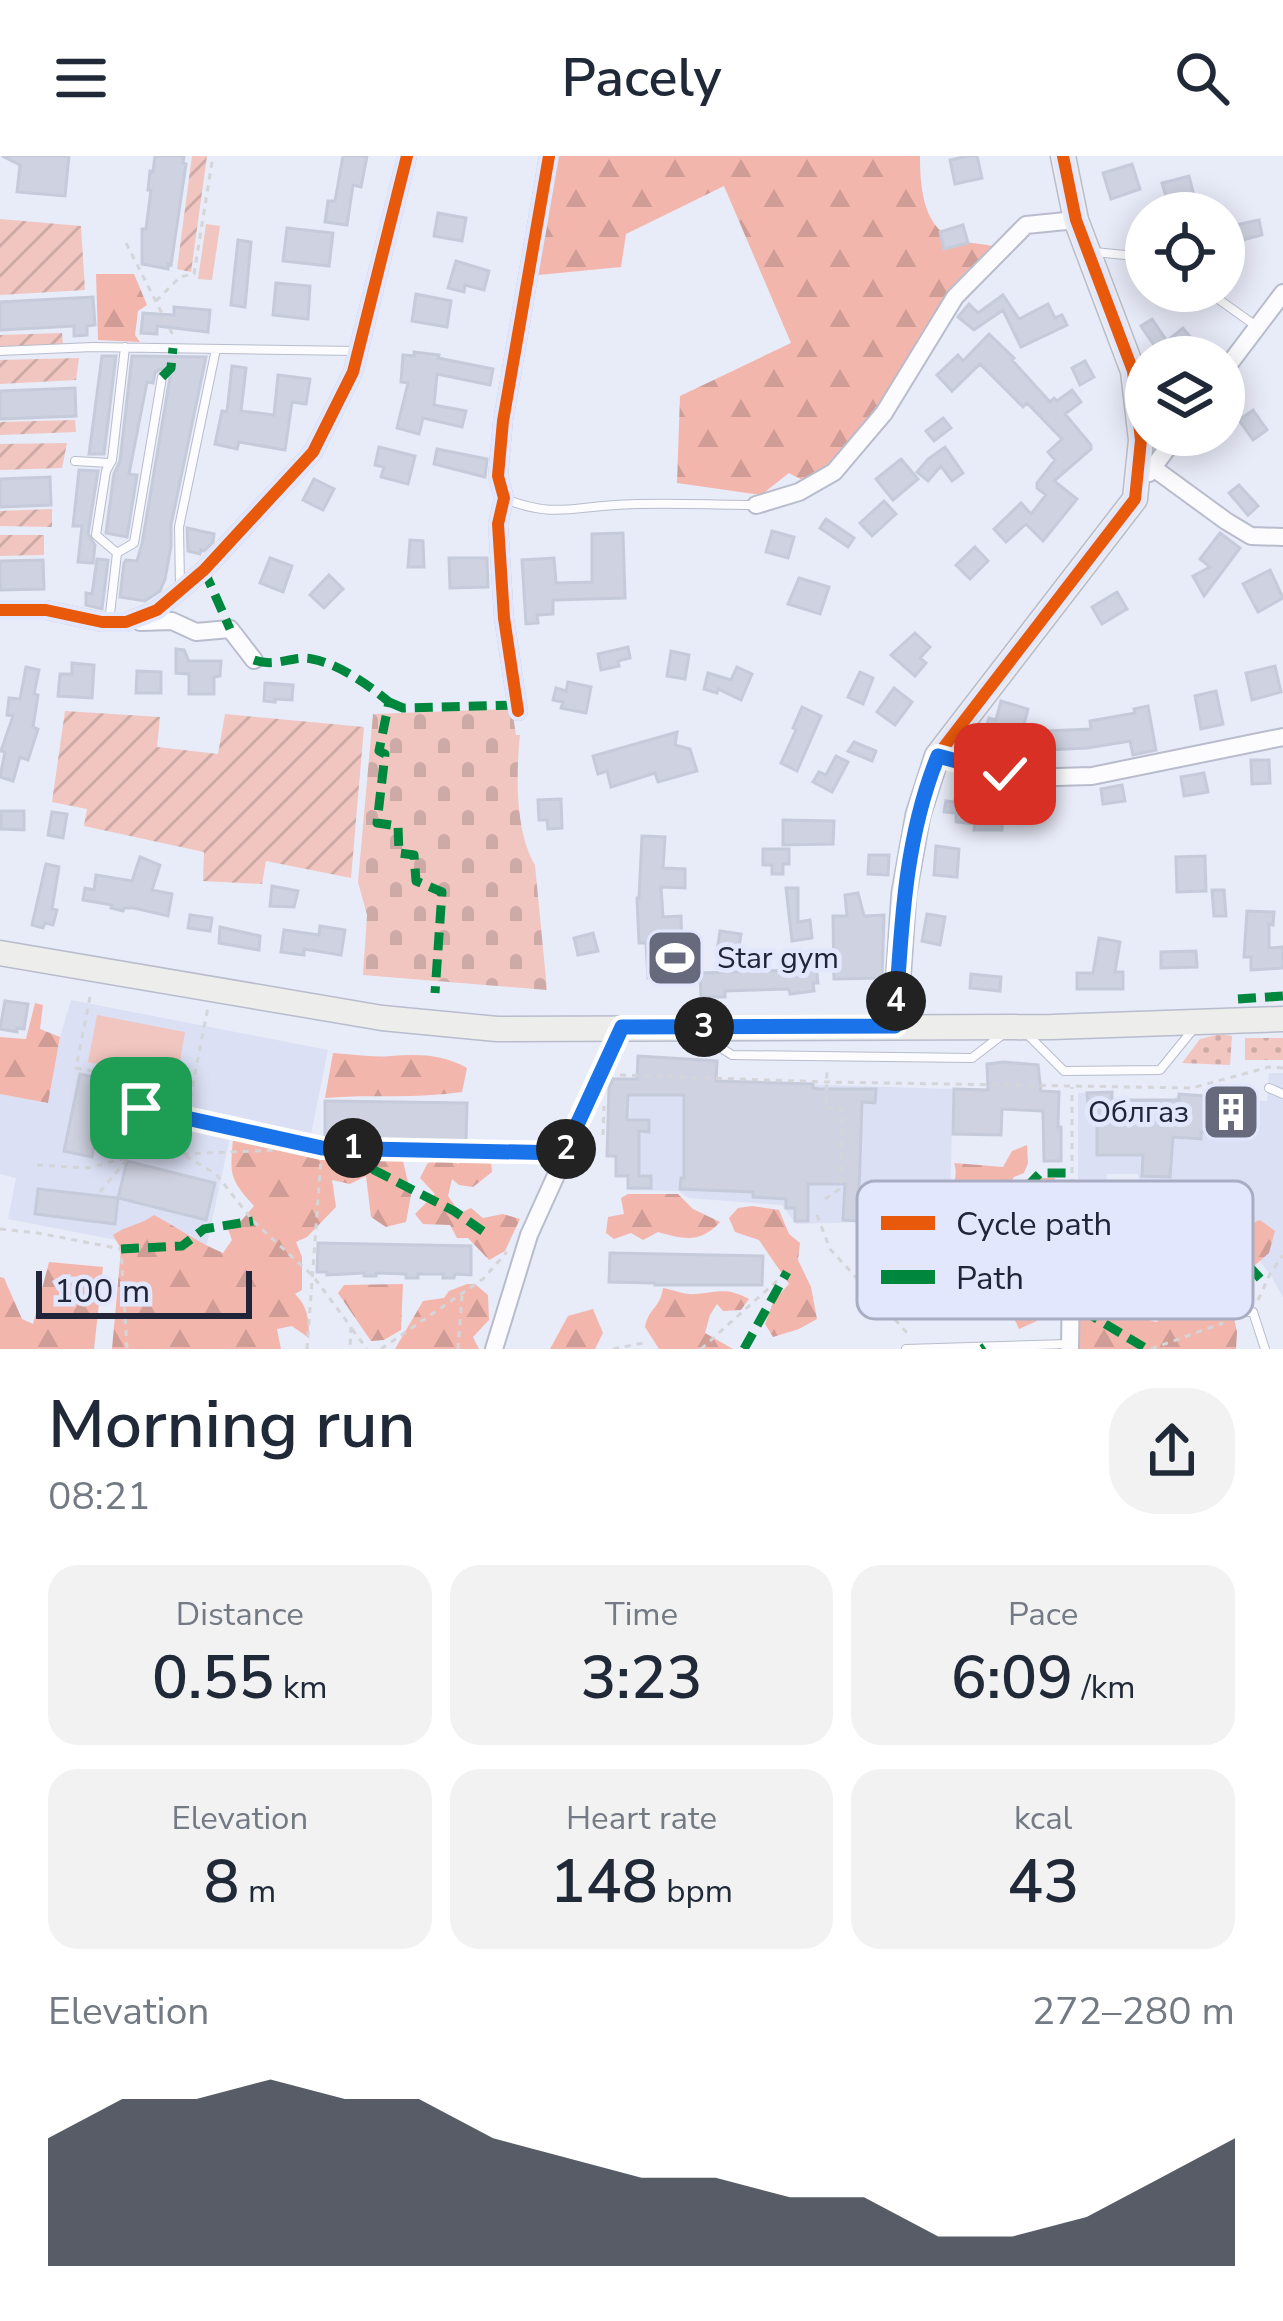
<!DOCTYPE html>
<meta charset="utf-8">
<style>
body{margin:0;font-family:"Nunito Sans",sans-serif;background:#f2f2f3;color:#1f2937;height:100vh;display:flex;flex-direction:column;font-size:45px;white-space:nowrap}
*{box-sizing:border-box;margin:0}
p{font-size:39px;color:#747a83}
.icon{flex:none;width:66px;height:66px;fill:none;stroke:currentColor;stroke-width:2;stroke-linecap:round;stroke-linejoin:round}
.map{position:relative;height:1193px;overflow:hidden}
.sheet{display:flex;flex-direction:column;background:#fff;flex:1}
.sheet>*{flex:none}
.controls{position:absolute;left:1125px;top:36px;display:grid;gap:24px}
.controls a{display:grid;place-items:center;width:120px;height:120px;border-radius:50%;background:#fff;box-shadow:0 6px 30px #0003;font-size:60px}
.scale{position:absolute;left:36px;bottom:30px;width:216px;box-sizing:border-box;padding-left:12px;border:6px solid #20253a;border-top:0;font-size:33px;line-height:42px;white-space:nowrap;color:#20253a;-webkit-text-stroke:9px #e2e7fe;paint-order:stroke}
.pin{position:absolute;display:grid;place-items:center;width:102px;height:102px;color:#fff;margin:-51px;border-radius:24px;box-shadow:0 6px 18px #0006}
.km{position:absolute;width:60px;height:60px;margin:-30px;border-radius:50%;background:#222;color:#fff;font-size:33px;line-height:60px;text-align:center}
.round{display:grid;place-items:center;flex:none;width:126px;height:126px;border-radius:48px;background:#f2f2f3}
.headline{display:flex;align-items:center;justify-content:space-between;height:204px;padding:0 48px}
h1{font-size:66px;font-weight:600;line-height:90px}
.stats{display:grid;grid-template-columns:repeat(3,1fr);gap:18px;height:204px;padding:12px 48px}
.stats div{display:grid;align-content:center;border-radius:30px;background:#f2f2f3;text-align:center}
.stats b{font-size:60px;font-weight:600}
.stats small{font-size:33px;font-weight:400}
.stats p{font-size:33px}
.chart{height:336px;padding:24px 48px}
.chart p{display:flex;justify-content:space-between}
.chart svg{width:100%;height:216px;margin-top:12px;fill:#111827;opacity:.7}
header{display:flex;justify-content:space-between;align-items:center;height:156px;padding:0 48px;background:#fff;font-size:54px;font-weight:600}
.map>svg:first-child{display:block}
</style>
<header><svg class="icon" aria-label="menu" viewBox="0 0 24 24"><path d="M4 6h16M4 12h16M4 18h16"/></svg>Pacely<svg class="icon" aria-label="search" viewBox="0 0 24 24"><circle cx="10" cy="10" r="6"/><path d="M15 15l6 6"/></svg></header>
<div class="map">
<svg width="1283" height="1193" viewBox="0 0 1283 1193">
<defs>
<pattern id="grass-dots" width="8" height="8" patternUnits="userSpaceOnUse" patternTransform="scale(3)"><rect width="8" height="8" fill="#f1c6c0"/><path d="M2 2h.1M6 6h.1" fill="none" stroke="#ceaaa6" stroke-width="1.8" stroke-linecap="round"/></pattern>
<pattern id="forest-firs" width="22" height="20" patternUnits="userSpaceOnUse" patternTransform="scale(3)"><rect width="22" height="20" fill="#f3b6ad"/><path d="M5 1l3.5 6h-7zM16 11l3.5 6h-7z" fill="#d09c96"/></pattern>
<pattern id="cemetery-stones" width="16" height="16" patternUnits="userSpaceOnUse" patternTransform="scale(3)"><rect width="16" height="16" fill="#f1c6c0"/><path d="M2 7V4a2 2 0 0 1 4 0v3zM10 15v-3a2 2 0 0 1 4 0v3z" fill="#ceaaa6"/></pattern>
<pattern id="garden-furrows" width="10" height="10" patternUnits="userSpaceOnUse" patternTransform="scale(3)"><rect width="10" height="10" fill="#f1c6c0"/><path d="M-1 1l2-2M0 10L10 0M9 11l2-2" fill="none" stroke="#ceaaa6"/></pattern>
</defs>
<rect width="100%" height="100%" fill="#e8ebf8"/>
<path fill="#dbe0f4" d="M71 844 328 894 311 978 234 963 204 1101 8 1063 16 1022 0 1018V938L48 947 60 881Z
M1269 917H1283V1141L1270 1118 1230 1068 1179 1066V1026L1139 1025 1138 1018H1107L1106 1030H1078V937L1112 936 1113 944H1173L1179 938 1267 945Z
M630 923 953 933 950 1042 865 1039 863 1066 796 1068 782 1049 689 1042 679 1035 628 1034Z"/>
<path fill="url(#grass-dots)" d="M1220 878 1232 880 1230 909 1182 907 1200 883Z
M1245 882H1283V904H1245Z"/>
<path fill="url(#forest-firs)" d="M549 0H920C920 27 922 68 951 82 962 87 979 87 992 90L950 132 880 246 829 310 802 324 789 317 761 339 677 327 680 240 791 187 724 30 626 78 621 111 528 120Z
M96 118H134L147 149 138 155 135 179 140 186 98 184Z
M35 847 43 849 40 873 60 881 48 947 0 938V881L26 883Z
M333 897C352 898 373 902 391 900 418 898 443 898 467 912L462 936C417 943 370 938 325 942Z
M244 979 290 991 314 1002 352 998 365 1003 377 996 403 1005 411 1039 406 1066 386 1071 371 1061 366 1020 350 1028 332 1024 336 1051 307 1081 296 1086 302 1101V1134L295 1138C308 1151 309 1164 309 1182L292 1170 277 1173 281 1193H112L121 1093 113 1079C127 1069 141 1069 154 1059 178 1072 199 1087 223 1097L232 1084 227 1070 241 1065 254 1050C229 1022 230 1019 233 983Z
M1027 989 1028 1007 1024 1017 1014 1021 1005 1037H989L971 1059 950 1062C943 1043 961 1025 954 1007L1003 1011 1012 995Z
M476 990 491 1005 492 1016 473 1031 459 1029 452 1023 448 1040 460 1057 471 1052 483 1062 503 1058 520 1063 505 1095 489 1104 468 1082H457L450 1069 423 1068 415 1058 435 1038 420 1022 427 1008 442 999 458 1008Z
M1041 1022H1055L1050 1091 1022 1083 1013 1093H988L969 1087 973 1069 1004 1068 1023 1060 1024 1045Z
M628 1038H678L693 1053 720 1066C700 1088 683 1083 658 1076L643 1084 631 1077 614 1083 606 1077 608 1061 624 1058 621 1042Z
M1128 1049C1146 1057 1160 1073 1178 1078L1190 1064 1222 1059 1240 1072 1260 1064 1275 1075 1269 1097 1254 1110 1230 1089 1223 1097C1199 1097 1176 1094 1152 1093 1129 1092 1105 1094 1081 1092L1080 1077 1100 1059Z
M752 1050 779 1054 789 1078 800 1087 798 1104 811 1131 817 1163 799 1173 773 1181 765 1168 774 1144 789 1128 759 1084 735 1076 729 1062 738 1052Z
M49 1106 103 1111 94 1193H0V1121L4 1122 22 1163 33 1168Z
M403 1128 401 1174 384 1184 371 1185 338 1137 344 1129Z
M467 1128H475L488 1139 489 1164 473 1181 479 1193H395L423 1145 444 1142 449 1135Z
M1014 1130 1031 1144 1026 1152 1037 1158V1165L1019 1173 1013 1160 995 1147Z
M663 1132C674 1134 685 1139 696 1138 718 1136 727 1131 749 1143L741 1154 723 1155 717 1148 710 1159 705 1177 733 1193H659L645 1171C649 1151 660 1153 663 1132Z
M1094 1147H1108L1117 1163 1133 1159 1156 1166 1181 1150 1231 1149 1237 1176 1236 1193H1079V1166Z
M593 1153 603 1177 595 1193H550L568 1160Z"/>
<path fill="url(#cemetery-stones)" d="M512 553 516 579H520C516 617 515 676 535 709L547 834 363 819 367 759 358 726 373 558Z"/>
<path fill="#f1c6c0" d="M206 68 220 70 212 124 198 123Z
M97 859 185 876 177 923 88 906Z"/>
<path fill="url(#garden-furrows)" d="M192 0H207L191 116 177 113Z
M0 63 81 70 85 134 0 139Z
M62 177 63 188 0 191V179Z
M79 202 76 224 0 228V204Z
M75 264 76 276 0 279V266Z
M67 287 62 312 0 314V288Z
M52 353V371L0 370V355Z
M0 379H44V399L0 400Z
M65 555 160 561 157 591 218 598 225 558 364 571 351 722 266 705 262 728 203 725 204 696 84 670 87 653 52 646Z"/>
<path fill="#cfd2e0" stroke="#c6cbdb" stroke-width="3" d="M2 0H69L65 40 17 36 20 9Z
M155 0H184L183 7 186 8 171 109 168 108V113L142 108V73H146L151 34H148L150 15 153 16Z
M343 0H367L361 31 353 29 347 69 325 66 328 45H335Z
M968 0H977L982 22 955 28 950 4Z
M1132 8 1140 33 1111 43 1103 17Z
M1189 20 1194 40 1168 47 1162 27Z
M438 57 466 62 462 85 434 80Z
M1259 64 1262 79 1235 86 1231 70Z
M963 69 968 87 944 93 940 76Z
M287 72 333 77 329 110 283 105Z
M238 84 251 86 245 151 231 149Z
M456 105 489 115 484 134 465 129 464 136 448 132Z
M276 127 310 130 308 163 273 159Z
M416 138 451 145 447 171 412 165Z
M1003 139 1019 163 1048 148 1055 162 1062 159 1067 169 1021 191 1003 154 974 174 958 161 969 148 978 157Z
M93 141 95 169 87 170V179L74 180V170L0 174V146Z
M174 151 210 154 208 176 157 170V178L141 177 143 157 174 159Z
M1152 163 1167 185 1183 172 1192 183 1183 190 1192 201H1162L1141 170Z
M989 178 1014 202 1012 204 1050 246 1054 242 1057 245 1072 234 1081 246 1065 258 1091 289V293L1054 325 1077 343 1043 385 1026 368 1006 386 994 373 1021 347 1031 358 1046 339 1037 332V327L1055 304 1048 296 1062 283 1027 247 1023 251 980 208 952 235 937 219 958 199 963 205Z
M414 196 439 199 438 202 493 213 490 229 437 218 434 249 466 255 462 271 423 262 419 278 397 272 408 227 401 226 403 199 414 200Z
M102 200H116L104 298H89Z
M132 200 206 201 171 369V390L165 423 160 435 145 445 120 441 124 407 126 404 137 405 142 388 170 221 168 215 160 213 155 217 153 227 147 226 129 318 137 319 127 381 106 377 114 318 120 305Z
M1085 205 1094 221 1080 229 1072 212Z
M232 210 246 212 241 255 274 259 278 219 310 223 306 248 292 246 285 294 239 286 237 293 215 288 222 255 227 256Z
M75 232 76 260 0 263V235Z
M1253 254 1267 274 1253 284 1239 264Z
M943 262 951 272 934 285 926 275Z
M379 291 415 300 408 328 381 321 384 311 375 309Z
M945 291 963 317 952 325 941 310 928 325 917 316 928 303Z
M437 293 487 303 485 321 434 308Z
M901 303 918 323 893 344 876 323Z
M79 314 98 315 88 378 95 389 93 407 78 406 82 370H73Z
M50 321 51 349 0 351V323Z
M314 323 334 333 323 354 303 344Z
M1239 329 1258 350 1248 359 1229 337Z
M884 345 896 358 872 380 860 367Z
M826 363 854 382 848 391 820 372Z
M187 372 214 378 213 386 204 395 201 394 200 398 188 395Z
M772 375 794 381 788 402 766 396Z
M623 377 625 442 553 444V458L537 459 538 467 526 468 522 404 554 402 556 427 592 426V378Z
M1220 377 1240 392 1204 440 1193 420 1210 411 1200 403Z
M410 384 423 385 424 411H408Z
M975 391 988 405 970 423 956 409Z
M270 402 292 410 283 436 260 427Z
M449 402H487L488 431 450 432Z
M97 403 108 404 102 453 86 449V437L92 438Z
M43 404 44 433 0 434V405Z
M1270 414 1283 442 1258 456 1243 428Z
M329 419 343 433 324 452 310 439Z
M799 422 829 431 820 458 788 448Z
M1117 436 1127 453 1102 468 1092 451Z
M915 477 930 491 920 502 926 507 915 520 891 499Z
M628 491 630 502 618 505 619 510 601 514 598 498Z
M176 493 184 494 189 505H221L220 520 214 521V538H189V518L176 517Z
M671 495 689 499 685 523 667 520Z
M72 507 94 509 92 542 58 540 60 518H72Z
M1275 510 1281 536 1252 544 1246 517Z
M26 511 39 514 34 538 38 539 33 571 38 573 28 604 20 601 13 625 0 621 5 596 1 595 13 560 7 559 9 542 20 543Z
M737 511 752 518 741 544 718 533 717 537 704 533 708 517 731 524Z
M137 515 161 516V537H136Z
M860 516 873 522 863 548 848 541Z
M568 526 591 531 586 557 561 552 563 546 553 544 556 532 566 535Z
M265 527 293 529 292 544 275 543V546L264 545Z
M894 532 912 546 895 569 877 556Z
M1216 535 1223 568 1201 573 1195 540Z
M1001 545 1028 553 1021 579 1002 574 995 593 980 588 989 562 996 564Z
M1148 550 1156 594 1133 599 1130 585 1087 592 1048 594 1047 575 1091 573 1090 565 1135 557 1134 553Z
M802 551 821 560 797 615 781 607 796 574 793 572Z
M677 576 675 589 690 593 697 615 658 626 655 617 611 631 607 615 598 618 593 600Z
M854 586 876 595 872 605 848 595Z
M836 600 848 606 832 636 813 626 819 616 826 619Z
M1251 604H1269L1270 627 1252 628Z
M1204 617 1208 636 1184 640 1181 621Z
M963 621 973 625 970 635H1003L1002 674H974L975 668 956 666V657L944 656 946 645 954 646Z
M1122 629 1125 645 1103 648 1101 633Z
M561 643 562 672 548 673 547 664H539L538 644Z
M1 655H24V674L1 673Z
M52 656 67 658 63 682 48 679Z
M783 664 834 665 833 688 783 689Z
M642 680 665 681 663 712 685 713V732L661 731 663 761 681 760 683 825 664 826V822H648L646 787H639L637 742H639Z
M936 690 959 693 957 721 934 719Z
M763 693H789V708H783V718H772V709H763Z
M869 699H889L888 719 868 718Z
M1205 700 1206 735 1177 736 1176 701Z
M140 701 160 709 152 734 172 738 168 760 134 752H124L123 755 111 752 112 749 83 744 85 732 94 734 96 719 132 725Z
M46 708 59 711 52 753 57 754 53 769 45 767 43 772 32 769Z
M272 730 298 735 294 751 270 750Z
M786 732H798V766L810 764 812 782 792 785Z
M1212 734H1224L1226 760H1214Z
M858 737 864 760 884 759 882 822 834 823 833 760H847L845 739Z
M1247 755 1274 756 1273 769 1269 768V792L1283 791V812L1251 814V801H1244Z
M927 758 945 761 940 789 922 785Z
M190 759 212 762 210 775 188 772Z
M320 770 345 774 341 799 304 793V799L281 796 284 774 319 779Z
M220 771 260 780 259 794 219 787Z
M720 775 741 778 738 798 717 795Z
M593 777 598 795 578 799 574 782Z
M1099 782 1120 786 1115 816H1123V833H1077V817H1093Z
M1196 795 1197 811 1161 812V796Z
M816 810 818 827H813L814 835 790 838 789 833 725 835V841H701L700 817 794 814Z
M971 818 1001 821 1000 835 970 832Z
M5 845 28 848 24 873 17 872V876L0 873Z
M638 900 717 905 716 925 813 928V932L818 933H876L875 947 862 946 858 1065 843 1064 845 1028H808V1065H795V1052H786V1043L753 1041V1036L680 1033 681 1022H684V939H628L627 964H649V976L639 975V1020H651V1032H628V1020H616V1000H607L609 932 613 923H637Z
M1003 906 1038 909 1041 935 1059 936 1058 971H1061V1005H1044L1043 955 1002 953 1001 979 953 978 954 933 988 934 987 908Z
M80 918 108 924 92 1001 64 995Z
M1112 936V944H1179V938L1248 943 1245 973 1234 972 1233 979 1201 976V983L1173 981 1170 1021 1142 1020 1143 999H1097V948H1088L1087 937Z
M325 945 467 947 466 985 325 983Z
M127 1005 215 1027 206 1064 118 1042Z
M38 1033 118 1042 115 1068 35 1058Z
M318 1087 471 1090V1119L455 1118 454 1122H443V1118H418V1122H406V1118L376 1117V1120H364V1117L327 1119V1116H317Z
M610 1097 763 1100 762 1129H655V1127L609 1126Z"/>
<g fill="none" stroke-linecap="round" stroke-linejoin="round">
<g stroke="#b8bccc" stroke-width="10">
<path id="lane" d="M1094 96 1146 101
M1207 135 1256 170
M0 195 93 191 357 195
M75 305 109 307
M505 343C551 361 569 352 615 349 662 346 709 349 756 349
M117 397 96 379 106 315 112 304 125 191
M180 430 179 371 216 193
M105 463 110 458 117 397 134 387 162 221
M1025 876 1064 915 1160 914 1195 871
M706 882 732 899 972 902 1002 879
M1269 932 1283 938
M141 952 322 992 564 997
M1074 1046 1160 1041
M1072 1154 1253 1156 1265 1193
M906 1193 1068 1188"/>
</g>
<g stroke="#b8bccc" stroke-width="20">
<path id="street" d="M1224 215 1283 137
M1152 311 1226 365 1251 380 1283 381
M1149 317 1177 279
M756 349 799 336 834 316 884 257 955 141 1026 69 1076 64
M0 454H46L102 466H126L157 454 204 414 313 296 353 216 407 0
M140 466 172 465 196 476 230 473 254 504
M518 555 504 462 498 368 504 342 498 320 503 265 549 0
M937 600 1021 622 1092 620 1283 581
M494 1193 529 1079 623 871
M1070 1193 1072 1046"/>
</g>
<g stroke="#b8bccc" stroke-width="27">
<path id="secondary" d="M0 797 382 862 497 873 1052 871 1283 863
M895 870 904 737 918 659 937 600 1135 343 1141 284 1133 215 1076 64 1063 0"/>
</g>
<path stroke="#d4d5d9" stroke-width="3" stroke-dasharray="6 6" stroke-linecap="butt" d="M126 87 174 181
M156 145 180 121 194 118 213 0
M90 841 76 912 113 919 122 939 137 944
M620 919 827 926 1192 932 1269 911 1283 912
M188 954 208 851
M153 965 182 998 216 1018 253 1065 313 1120 351 1171 350 1193
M185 975 182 998 276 994
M603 979 604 950
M37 1009 88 1012 126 1002 130 1000 138 965
M1072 1029V931
M100 1036 129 1001
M825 1043 841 1032 842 953 826 952 827 913
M817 1059 830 1093 909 1179
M0 1073 38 1077 121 1093 127 1193
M1258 1144 1270 1118 1283 1099
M352 1173 367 1193
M307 1193 321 1003
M381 1193 483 1123 507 1096
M458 1193 462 1140
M613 1193 643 1187
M701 1193 787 1116
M1151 1193 1223 1167"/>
<use href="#lane" stroke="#fcfcfe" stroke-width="8"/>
<use href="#street" stroke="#fcfcfe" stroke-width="16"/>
<use href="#secondary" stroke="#ededec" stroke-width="24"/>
<path stroke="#00873e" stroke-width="9" stroke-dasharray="18 9" stroke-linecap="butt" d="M162 221 171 212 173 192
M204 414 230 473
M254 504C277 512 292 499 312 503 339 508 369 529 389 546L379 595 385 598 377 667 398 670 399 697 414 699 416 725 442 736 435 837
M389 546 403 552 517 549
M1238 843 1283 840
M357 992 374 1014 454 1055 484 1076
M1132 1042 1175 1069 1241 1101 1265 1128
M121 1093 182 1090 204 1073 253 1065
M909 1096 1017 1041 1040 1017H1072
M1082 1154 1147 1193
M744 1193 787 1116
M982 1193 985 1191"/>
<g stroke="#e2e7fe" stroke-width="20">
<path id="cycleway" d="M0 454H46L102 466H126L157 454 204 414 313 296 353 216 407 0
M518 555 504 462 498 368 504 342 498 320 503 265 549 0
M895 870 904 737 918 659 937 600 1135 343 1141 284 1133 215 1076 64 1063 0"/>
</g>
<use href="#cycleway" stroke="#e8590c" stroke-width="12"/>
</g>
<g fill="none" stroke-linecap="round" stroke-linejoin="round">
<g stroke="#fff" stroke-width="24">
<path id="route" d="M141 952 322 992 564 997 622 871 895 870C901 779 903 686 938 600L1005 618"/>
</g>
<use href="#route" stroke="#1a73e8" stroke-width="15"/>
</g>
<defs>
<g id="stadium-square" transform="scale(3)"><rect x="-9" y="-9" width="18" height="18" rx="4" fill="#666a7c" stroke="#e2e7fe"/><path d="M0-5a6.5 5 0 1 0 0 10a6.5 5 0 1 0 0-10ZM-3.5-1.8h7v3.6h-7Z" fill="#fff"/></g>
<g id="building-square" transform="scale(3)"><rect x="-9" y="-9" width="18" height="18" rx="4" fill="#666a7c" stroke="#e2e7fe"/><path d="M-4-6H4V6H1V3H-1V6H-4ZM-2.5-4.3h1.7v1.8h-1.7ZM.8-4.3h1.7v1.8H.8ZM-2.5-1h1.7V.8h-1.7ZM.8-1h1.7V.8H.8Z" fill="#fff"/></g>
</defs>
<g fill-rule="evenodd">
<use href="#stadium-square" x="675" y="802"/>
<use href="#building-square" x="1231" y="956"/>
</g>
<g text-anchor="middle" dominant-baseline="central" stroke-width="10" stroke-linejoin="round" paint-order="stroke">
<g font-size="30" fill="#20253a" stroke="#e2e7fe" text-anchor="start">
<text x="717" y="802">Star gym</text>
<text x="1189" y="956" text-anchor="end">Облгаз</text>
</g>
</g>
<rect x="857" y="1025" width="396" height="138" rx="18" fill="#e2e7fe" stroke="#a8adc3" stroke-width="3"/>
<rect x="881" y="1060" width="54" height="14" fill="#e8590c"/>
<rect x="881" y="1114" width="54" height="14" fill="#00873e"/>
<g font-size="33" fill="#20253a">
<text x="956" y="1079">Cycle path</text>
<text x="956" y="1133">Path</text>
</g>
</svg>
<div class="controls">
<a><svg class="icon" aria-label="locate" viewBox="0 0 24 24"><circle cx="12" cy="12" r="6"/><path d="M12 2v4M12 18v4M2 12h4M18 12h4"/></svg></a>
<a><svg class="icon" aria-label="layers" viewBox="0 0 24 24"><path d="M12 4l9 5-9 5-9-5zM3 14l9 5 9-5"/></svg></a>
</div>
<div class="scale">100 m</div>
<div class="pin" style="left:141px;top:952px;background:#1e9e55"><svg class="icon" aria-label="arrive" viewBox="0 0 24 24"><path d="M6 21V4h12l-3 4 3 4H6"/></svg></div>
<div class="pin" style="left:1005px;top:618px;background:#d93025"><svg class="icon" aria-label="check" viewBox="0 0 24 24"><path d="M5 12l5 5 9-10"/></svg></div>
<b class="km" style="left:353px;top:992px">1</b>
<b class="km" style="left:566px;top:993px">2</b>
<b class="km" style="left:704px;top:871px">3</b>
<b class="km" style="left:896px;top:845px">4</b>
</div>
<section class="sheet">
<div class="headline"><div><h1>Morning run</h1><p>08:21</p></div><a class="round"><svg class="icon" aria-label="share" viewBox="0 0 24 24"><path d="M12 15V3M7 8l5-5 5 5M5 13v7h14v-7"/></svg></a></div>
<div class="stats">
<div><p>Distance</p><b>0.55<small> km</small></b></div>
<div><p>Time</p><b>3:23</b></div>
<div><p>Pace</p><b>6:09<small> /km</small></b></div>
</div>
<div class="stats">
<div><p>Elevation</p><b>8<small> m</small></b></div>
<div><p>Heart rate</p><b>148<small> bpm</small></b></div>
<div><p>kcal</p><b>43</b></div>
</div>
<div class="chart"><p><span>Elevation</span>272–280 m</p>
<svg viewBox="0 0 160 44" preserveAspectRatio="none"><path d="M0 44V18L10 10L20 10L30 6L40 10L50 10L60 18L70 22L80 26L90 26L100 30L110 30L120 38L130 38L140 34L150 26L160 18V44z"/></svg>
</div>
</section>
